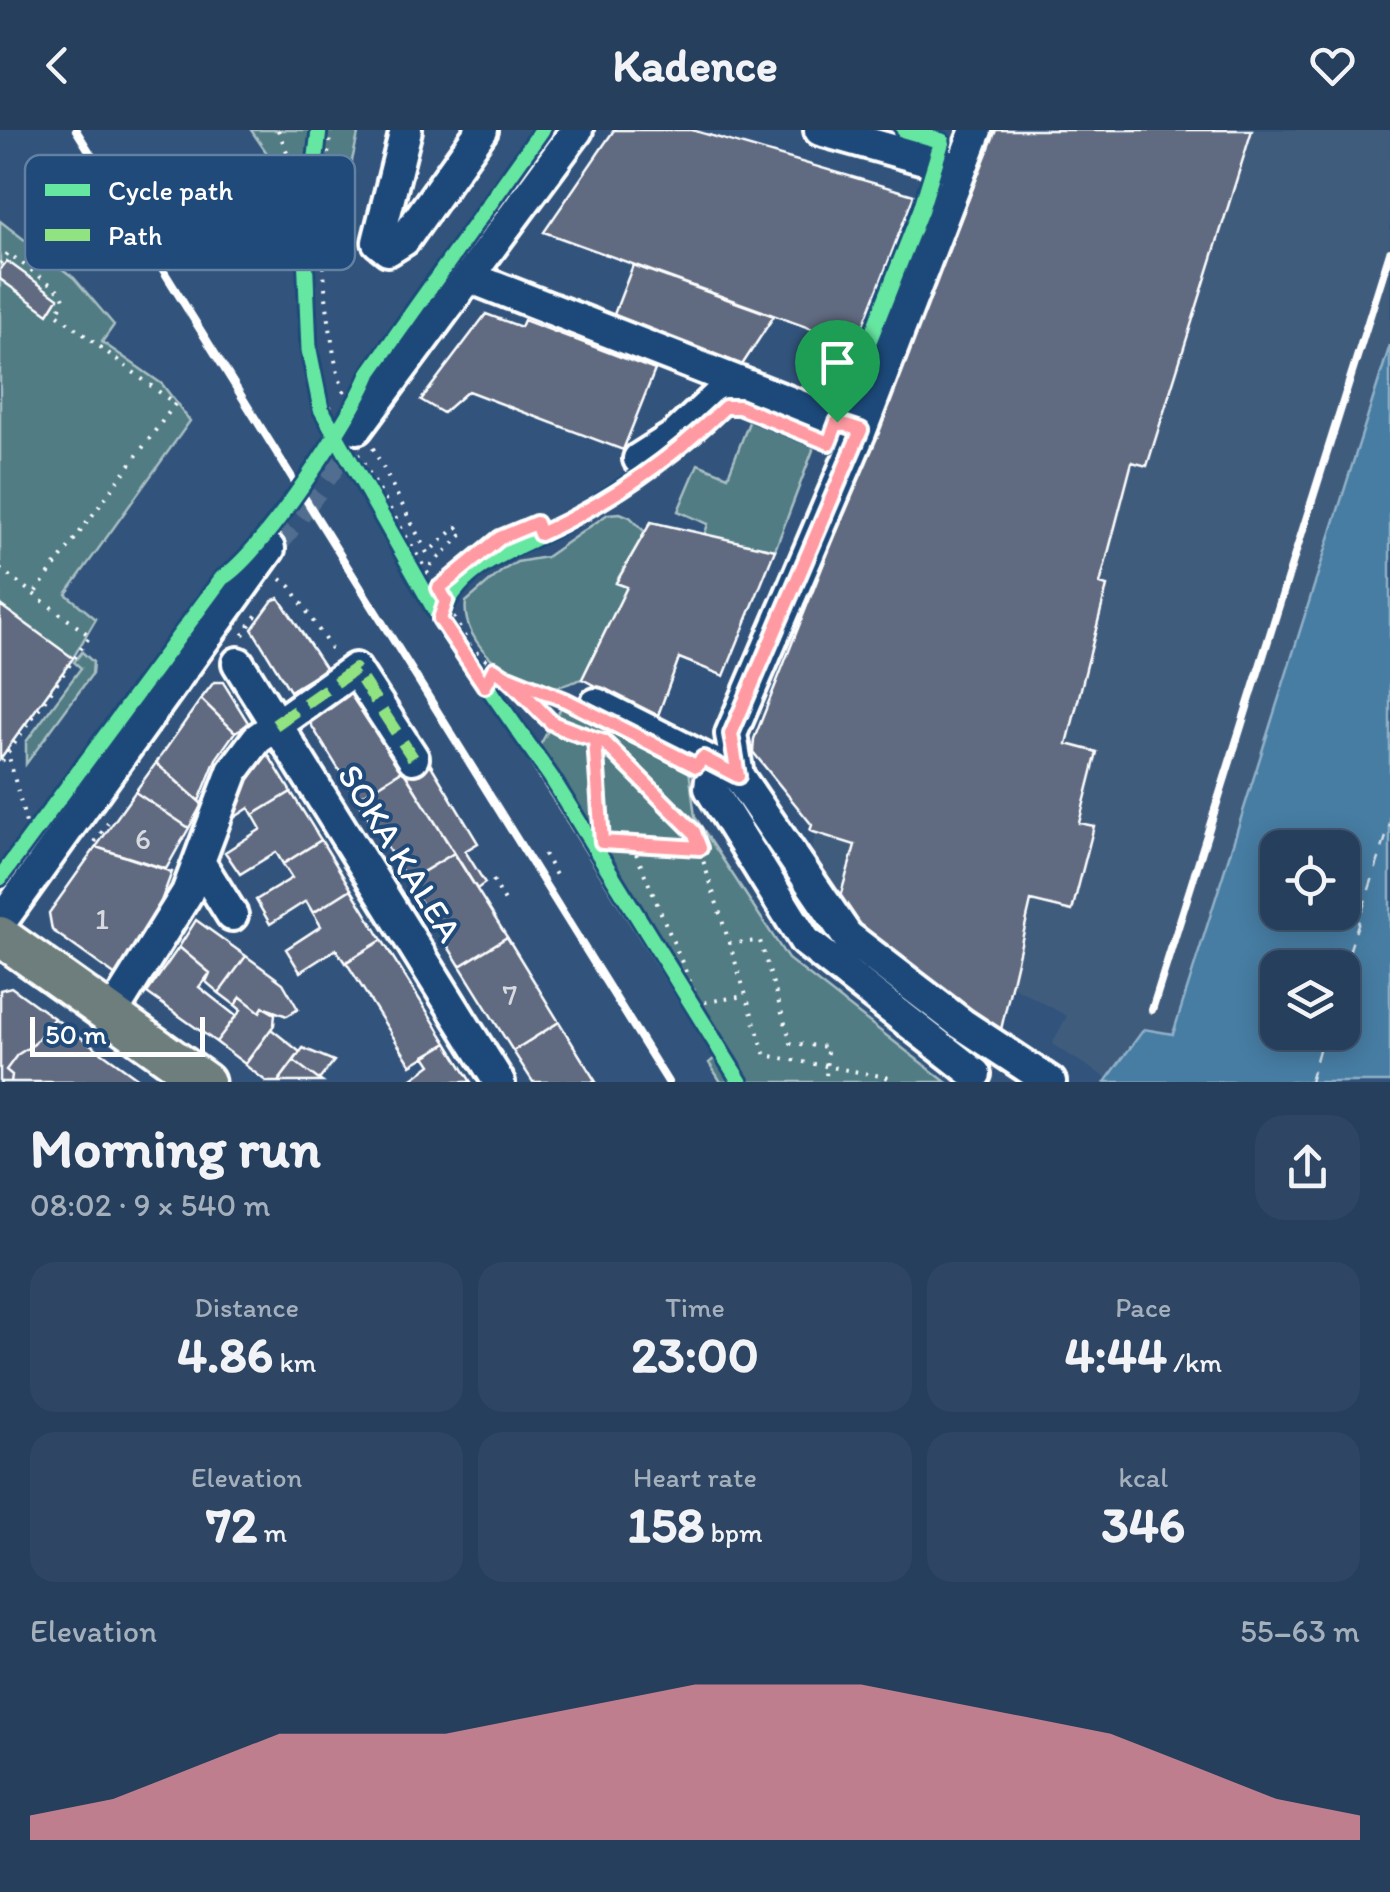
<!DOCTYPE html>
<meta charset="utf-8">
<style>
body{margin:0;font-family:Itim,sans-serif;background:#2e4663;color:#f1f3f6;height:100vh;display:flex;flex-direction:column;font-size:38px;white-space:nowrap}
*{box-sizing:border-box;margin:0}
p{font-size:32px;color:#a4afbc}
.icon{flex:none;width:55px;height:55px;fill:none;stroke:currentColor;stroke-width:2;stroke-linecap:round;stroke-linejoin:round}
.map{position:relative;height:952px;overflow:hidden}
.details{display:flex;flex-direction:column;background:#263f5d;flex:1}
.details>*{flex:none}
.tools{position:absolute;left:1260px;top:700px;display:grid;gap:20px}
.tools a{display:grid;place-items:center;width:100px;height:100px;border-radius:20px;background:#263f5d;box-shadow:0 5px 25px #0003,0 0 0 2px #425872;font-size:50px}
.scale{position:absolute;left:30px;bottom:25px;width:175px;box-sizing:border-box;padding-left:10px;border:5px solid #fff;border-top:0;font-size:28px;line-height:35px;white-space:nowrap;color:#fff;-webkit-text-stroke:8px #1f4a7a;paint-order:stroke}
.pin{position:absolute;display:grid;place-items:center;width:85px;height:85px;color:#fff;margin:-102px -42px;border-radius:50% 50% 50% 0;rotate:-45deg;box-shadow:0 0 10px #0007}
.pin .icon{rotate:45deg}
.round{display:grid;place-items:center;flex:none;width:105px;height:105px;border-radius:30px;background:#2e4663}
.summary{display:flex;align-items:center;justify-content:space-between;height:170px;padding:0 30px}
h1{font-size:55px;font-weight:700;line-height:75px}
.metrics{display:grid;grid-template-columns:repeat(3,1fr);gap:15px;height:170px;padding:10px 30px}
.metrics div{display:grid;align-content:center;border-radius:25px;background:#2e4663;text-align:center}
.metrics b{font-size:50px;font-weight:700}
.metrics small{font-size:28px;font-weight:400}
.metrics p{font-size:28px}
.chart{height:280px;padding:20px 30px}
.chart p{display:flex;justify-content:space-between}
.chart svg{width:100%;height:180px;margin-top:10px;fill:#ff9aa2;opacity:.7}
header{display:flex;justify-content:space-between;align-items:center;height:130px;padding:0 30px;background:#263f5d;font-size:45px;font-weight:700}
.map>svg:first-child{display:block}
</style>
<header><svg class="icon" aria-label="back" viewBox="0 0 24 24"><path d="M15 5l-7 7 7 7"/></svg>Kadence<svg class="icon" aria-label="heart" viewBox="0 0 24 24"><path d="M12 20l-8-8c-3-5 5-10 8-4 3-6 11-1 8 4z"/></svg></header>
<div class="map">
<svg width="1390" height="952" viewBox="0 0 1390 952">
<rect width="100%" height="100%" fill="#32547c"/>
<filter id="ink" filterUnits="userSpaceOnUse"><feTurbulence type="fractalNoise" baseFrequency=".01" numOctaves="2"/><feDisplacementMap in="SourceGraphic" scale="20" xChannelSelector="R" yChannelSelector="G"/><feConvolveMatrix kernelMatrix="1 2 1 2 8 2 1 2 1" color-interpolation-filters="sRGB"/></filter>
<g filter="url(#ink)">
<path fill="#405b7d" d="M996 0H1390V215L1172 905 1144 899 1108 949 1052 914 1067 886 1012 856 999 908 808 742 815 704 810 701 812 695 753 622 754 609Z"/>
<path fill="#517c84" stroke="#a8bec2" stroke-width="2.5" d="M251 0H359L341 79 293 72V61Z
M0 91 74 148 114 195 102 212 162 254 190 291 66 464 96 489 73 528 0 629Z
M751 287 812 312 813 320 775 420 704 406 708 394 678 381 698 334 728 346Z
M620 383 630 387 645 402 616 452 627 457 582 549C575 551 567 555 560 556 518 561 460 515 466 472L502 441 517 432 546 427 608 384Z
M82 522 93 532 92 544 26 634V612L81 538 74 532Z
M563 574 689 639 695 687 788 829 946 952H721L709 933 715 928 530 633Z"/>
<path fill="#477da3" stroke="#91b1c8" stroke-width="2.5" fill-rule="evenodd" d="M1390 215V952H1105L1144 899 1173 904ZM1278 718H1342V782H1278ZM1278 838H1342V902H1278Z"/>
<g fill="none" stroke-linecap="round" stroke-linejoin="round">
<path stroke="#d1dee8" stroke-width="2.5" stroke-dasharray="12 10" stroke-linecap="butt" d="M1342 844 1390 694
M1310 952 1324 902"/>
</g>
<path fill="#606b80" stroke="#fff" stroke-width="2.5" d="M614 0H692L914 65 856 215 544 102Z
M996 0H1252L1147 336 1132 332 1100 454 1107 456 1067 614 1097 622 1079 693 1094 696 1072 781 1031 771 999 908 836 781 855 715 810 701 812 695 753 622 754 609Z
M7 131 58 168 48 184 0 149V140Z
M633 135 774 186 742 235 613 187Z
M486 184 521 197 524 190 655 240 623 320 468 261 443 283 421 270Z
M651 392 775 420 724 546 679 528 657 588 582 549 627 457 616 453Z
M279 468 326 539 290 561 252 499 273 470Z
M0 475 73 528 0 629Z
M214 552H223L249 594 235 602 201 569Z
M350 556 403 640 357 669 305 585Z
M201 569 235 602 216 629 199 671 156 633Z
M266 621 291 662 253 685 249 678 232 689 228 681 247 633Z
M423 622 478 713 465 721 485 753 477 759 400 636Z
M156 633 202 674 189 698 135 662Z
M403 640 454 723 408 751 357 669Z
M135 662 189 698 166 739 96 717Z
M291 662 321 710 283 734 276 722 240 744 225 722 261 699 253 685Z
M321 710 351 759 313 783 306 771 270 794 256 770 292 748 283 734Z
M96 717 172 742 153 793 120 849 52 800 49 783Z
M454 723 507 807 460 836 408 751Z
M351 759 382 810 345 833 336 819 300 842 286 819 321 796 313 783Z
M196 790 246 826 219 863 206 852 210 843 179 817Z
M507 807 559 892 513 921 460 836Z
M382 810 447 913 411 935 346 832Z
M179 817 210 843 199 857 236 886 216 912 147 863Z
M246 826 283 853 298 879 287 886 263 877 260 882 241 867 235 875 219 863Z
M11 857 54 888 34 914 17 925 6 940 12 945 11 952H0V860Z
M241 867 260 882 263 877 275 884 274 895 245 934 216 912 241 880 235 875Z
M54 888 143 952H11L12 945 6 940 17 925 34 914Z
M559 892 596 952H533L513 921Z
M271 899 300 922 278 952H267L245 935Z
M447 913 471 952H408L431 935 425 926Z
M303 918 334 931 319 950 294 931Z
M294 931 319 950 322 952H278Z"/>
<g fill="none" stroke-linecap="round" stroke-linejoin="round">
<path stroke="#516e90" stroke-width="30" stroke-dasharray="30 15" stroke-linecap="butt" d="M269 419 357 298"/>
<g stroke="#fff" stroke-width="38">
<path id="minor" d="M406 0 378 112 388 120 404 110 482 0
M820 0 960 39
M469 147 861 300
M357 298 577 0
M639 329 675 306 733 252
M238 533 499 952
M596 574 738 646 847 806 962 894 1050 952
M713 635 710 658 805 811 975 944
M738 646 731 604 861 300 976 0
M199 732 232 785
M0 793 269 419
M111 885 187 763 233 641 257 609 355 539 413 628"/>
</g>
<g stroke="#fff" stroke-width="45">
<path id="major" d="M0 806 205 952"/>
</g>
<path stroke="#fff" stroke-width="4" stroke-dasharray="2.5 8" stroke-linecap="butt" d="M278 0 306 68 322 70
M331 0C322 69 319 127 330 197 333 219 336 245 346 265
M322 81 316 87 314 98C314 151 308 241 335 286
M0 134 8 123 61 162 64 169 57 184 175 274 34 464
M373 318 427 423 457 397 463 404 428 438
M358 324 472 519 508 547 572 573
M0 439 90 506 0 634
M281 449 291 457 333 522
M439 459 500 408 536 393 543 411 587 391 639 354
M243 505 257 484
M511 550 552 593 603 612 694 702 765 925 886 947 894 952
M595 609 602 712 699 718
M7 619 28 701
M95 712 112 687
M632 714 699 873 745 866
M544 724 556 745
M493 750 506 773
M729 813 760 811 791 913 827 917 826 952"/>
<use href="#minor" stroke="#1f4a7a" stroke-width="30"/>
<use href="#major" stroke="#6d7e7c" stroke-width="38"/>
<path stroke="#fff" stroke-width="8" d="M76 0 668 952
M1152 880 1390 122"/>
<path stroke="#91e382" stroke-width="12" stroke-dasharray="25 12" stroke-linecap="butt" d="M275 595 355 539 413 628"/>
<g stroke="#1f4a7a" stroke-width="21">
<path id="cycleway" d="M319 0 305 122 309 220 321 279 440 489 551 647 740 952
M440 489C461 428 529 417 577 386 630 353 680 320 725 277H739L829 313 921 79 942 11 904 0
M0 748 222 448C260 426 353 286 370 242L542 0"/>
</g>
<use href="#cycleway" stroke="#66e7a1" stroke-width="15"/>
</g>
</g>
<g fill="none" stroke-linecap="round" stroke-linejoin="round" filter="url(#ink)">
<g stroke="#fff" stroke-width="20">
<path id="route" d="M837 292 829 313 739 277H725C672 328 608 373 540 404L536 393 500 408 439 458 446 471 440 489 485 556 494 539C516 552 530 574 549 590 563 602 587 606 604 612L694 702 700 718 602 712 595 609 552 593 508 547 565 570 696 636 703 628 738 646 731 604 861 300 837 292"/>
</g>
<use href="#route" stroke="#ff9aa2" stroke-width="12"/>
</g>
<g text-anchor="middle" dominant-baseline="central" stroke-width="8" stroke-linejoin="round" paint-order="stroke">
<g font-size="30" fill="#d7dadf">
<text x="143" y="708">6</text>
<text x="102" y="788">1</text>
<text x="510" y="864">7</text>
</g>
<g font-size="35" fill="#fff" stroke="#1f4a7a">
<text transform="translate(400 723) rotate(58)">SOKA KALEA</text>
</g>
</g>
<rect x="25" y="25" width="330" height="115" rx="15" fill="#1f4a7a" stroke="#6280a2" stroke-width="2.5"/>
<rect x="45" y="54" width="45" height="12" fill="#66e7a1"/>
<rect x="45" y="99" width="45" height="12" fill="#91e382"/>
<g font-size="28" fill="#fff">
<text x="108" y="70">Cycle path</text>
<text x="108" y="115">Path</text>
</g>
</svg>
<div class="tools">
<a><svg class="icon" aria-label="locate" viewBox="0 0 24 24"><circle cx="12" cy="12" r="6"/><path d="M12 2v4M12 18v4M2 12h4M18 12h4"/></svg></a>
<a><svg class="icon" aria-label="layers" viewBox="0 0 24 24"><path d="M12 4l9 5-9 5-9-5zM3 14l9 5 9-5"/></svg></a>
</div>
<div class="scale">50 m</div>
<div class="pin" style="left:837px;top:292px;background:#1e9e55"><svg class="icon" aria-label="arrive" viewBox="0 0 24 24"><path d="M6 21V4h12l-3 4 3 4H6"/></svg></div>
</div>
<section class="details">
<div class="summary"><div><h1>Morning run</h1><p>08:02 · 9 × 540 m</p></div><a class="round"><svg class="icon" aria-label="share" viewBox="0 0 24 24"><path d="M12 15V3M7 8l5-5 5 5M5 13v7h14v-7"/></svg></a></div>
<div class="metrics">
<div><p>Distance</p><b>4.86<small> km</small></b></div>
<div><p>Time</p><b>23:00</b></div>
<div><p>Pace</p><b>4:44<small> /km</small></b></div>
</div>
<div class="metrics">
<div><p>Elevation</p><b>72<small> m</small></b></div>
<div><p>Heart rate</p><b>158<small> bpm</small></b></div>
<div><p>kcal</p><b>346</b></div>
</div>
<div class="chart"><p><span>Elevation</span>55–63 m</p>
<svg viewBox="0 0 160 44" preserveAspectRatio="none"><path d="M0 44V38L10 34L20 26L30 18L40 18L50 18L60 14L70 10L80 6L90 6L100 6L110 10L120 14L130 18L140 26L150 34L160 38V44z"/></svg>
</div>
</section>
